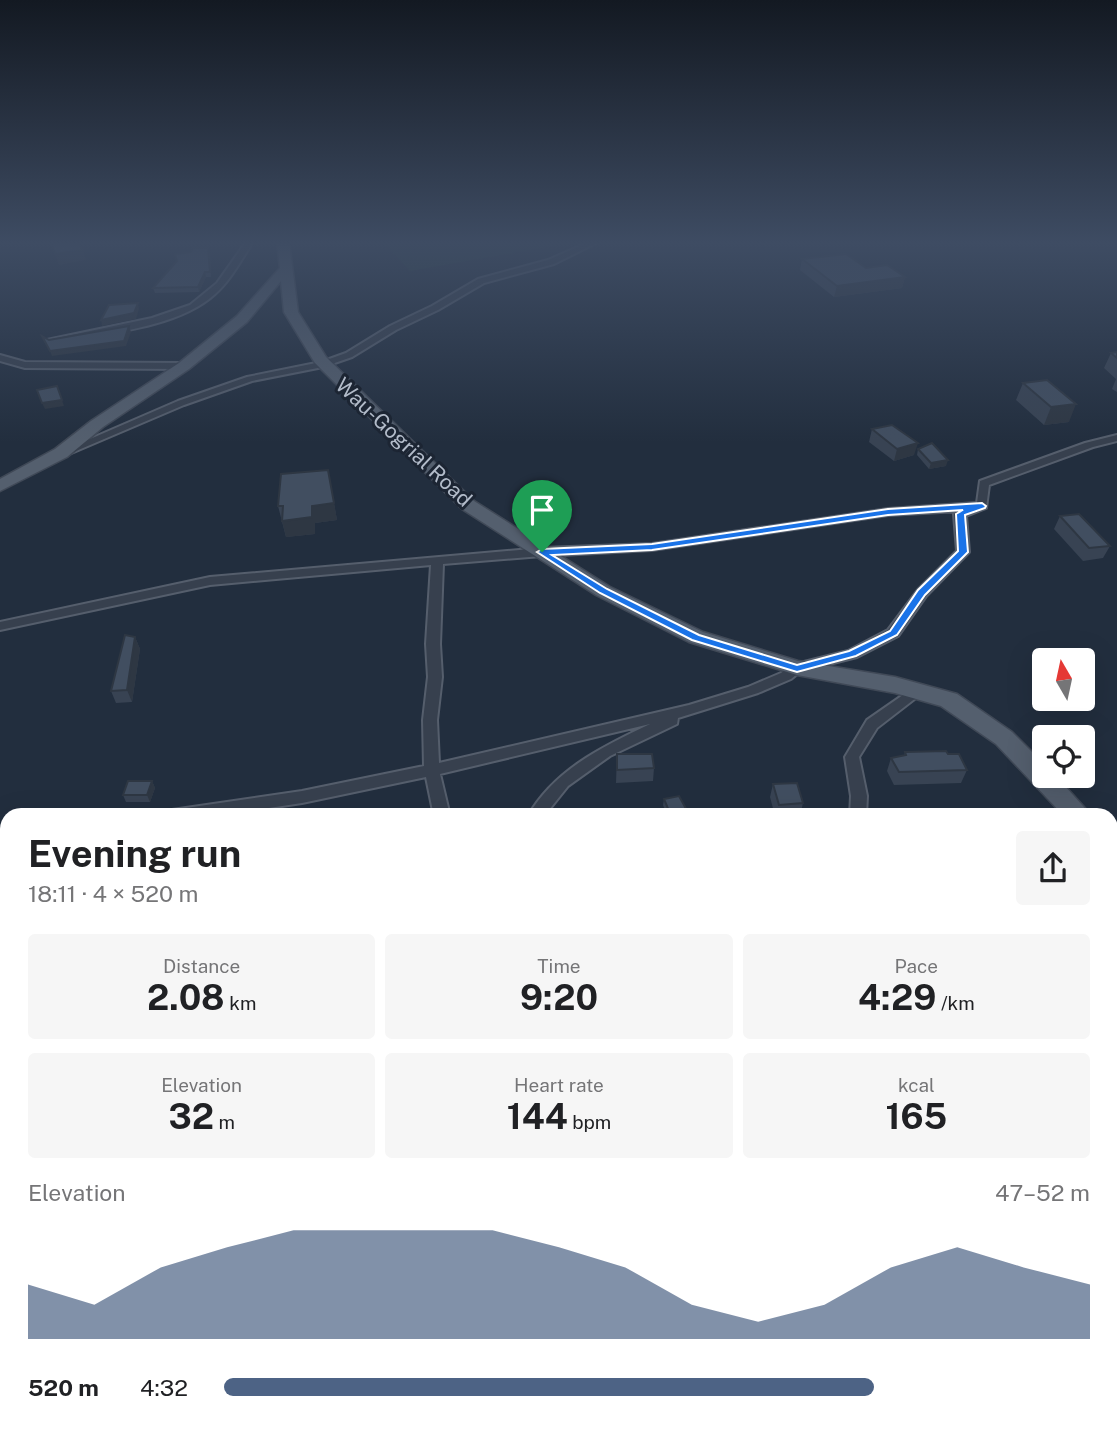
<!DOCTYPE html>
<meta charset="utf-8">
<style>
body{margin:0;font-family:"Public Sans",sans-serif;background:#f6f6f6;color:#202124;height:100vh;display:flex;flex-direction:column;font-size:26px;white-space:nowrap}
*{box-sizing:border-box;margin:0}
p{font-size:23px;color:#757577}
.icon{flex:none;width:38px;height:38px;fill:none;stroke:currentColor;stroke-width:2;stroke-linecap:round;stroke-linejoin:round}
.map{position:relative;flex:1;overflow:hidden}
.drawer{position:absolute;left:0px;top:808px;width:1118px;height:621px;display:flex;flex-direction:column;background:#fff;border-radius:21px 21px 0 0;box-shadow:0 7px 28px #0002}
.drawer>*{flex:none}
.needle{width:46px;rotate:351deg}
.controls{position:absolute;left:1032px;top:648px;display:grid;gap:14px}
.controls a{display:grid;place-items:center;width:63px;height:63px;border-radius:7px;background:#fff;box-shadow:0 7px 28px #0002;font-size:35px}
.pin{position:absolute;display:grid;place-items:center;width:60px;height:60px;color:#fff;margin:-72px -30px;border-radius:50% 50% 50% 0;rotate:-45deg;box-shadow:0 0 7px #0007}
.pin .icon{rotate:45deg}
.round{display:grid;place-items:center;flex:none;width:74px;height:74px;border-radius:7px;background:#f6f6f6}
.headline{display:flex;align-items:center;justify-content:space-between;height:119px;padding:0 28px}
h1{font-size:38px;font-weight:700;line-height:52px}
.metrics{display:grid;grid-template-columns:repeat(3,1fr);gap:10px;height:119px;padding:7px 28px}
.metrics div{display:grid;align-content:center;border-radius:7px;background:#f6f6f6;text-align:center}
.metrics b{font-size:35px;font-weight:700}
.metrics small{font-size:19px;font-weight:400}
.metrics p{font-size:19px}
.chart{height:196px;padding:14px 28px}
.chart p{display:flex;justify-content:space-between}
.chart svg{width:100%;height:126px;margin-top:7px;fill:#4d6385;opacity:.7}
ul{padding:0 28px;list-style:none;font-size:23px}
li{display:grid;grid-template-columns:112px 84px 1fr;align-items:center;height:52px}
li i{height:18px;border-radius:9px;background:#4d6385}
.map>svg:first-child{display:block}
</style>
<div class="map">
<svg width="1117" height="1429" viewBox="0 0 1117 1429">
<rect width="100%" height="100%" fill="#222e3e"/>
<path fill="#253c3f" d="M383 242H576L410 271Z"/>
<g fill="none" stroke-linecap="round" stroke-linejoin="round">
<g stroke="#555e6c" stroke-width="4">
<path id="minor" d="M246 242H253C241 260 231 280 215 294 177 329 100 334 51 343L47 340 152 318 190 305 217 283Z
M589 242H598L554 264 484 283 438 310 396 330 352 357 323 367 252 381 184 405 69 454H61L60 452 178 401 247 377 321 362 346 353 390 326 432 306 478 279 548 260Z
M0 355 25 362 184 363 189 366 184 369 25 368 0 361Z
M1117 435V441L1093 447 989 485 986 508 966 516 969 552 926 596 898 636 857 657 801 671 791 679 758 693 678 718 677 724 610 756 568 786 544 816H528C555 769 604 746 650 724L440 774 450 816H434L426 777 302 803 217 816H165L167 812 172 810 302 791 424 766 423 720 428 677 426 644 431 565 210 585 0 630V622L210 577 542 548 652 544 888 509 977 503 980 481 1085 443ZM958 511 954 514 957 551 918 590 888 630 848 651 792 665 781 673 748 687 689 705 439 763 437 720 442 677 440 644 443 564 542 556 652 550 888 515Z
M916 686 923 691 921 694 877 728 859 757 867 796 866 816H850L851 796 845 757 867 720Z
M7 994V1010L0 1011V995Z
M610 1423H634L636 1429H612Z
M700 1423H724L723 1429H699Z"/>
</g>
<g stroke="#404957" stroke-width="3">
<path id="primary" d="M277 242H289L298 312 326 357 474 501 610 587 703 632 798 661 895 677 957 694 1012 732 1045 765V775H1055L1092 816H1064L996 744 941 706 895 693 797 675 689 642 596 595 462 509 315 363 284 312 281 281 247 322 189 369 103 427 67 457 0 491V479L55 449 91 421 179 363 237 316 280 268Z
M1111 846 1117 848V877L1111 875Z"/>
</g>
<use href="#minor" fill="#37404e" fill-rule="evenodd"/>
<use href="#primary" fill="#545f6e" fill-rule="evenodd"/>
</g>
<path fill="#384353" d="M210 253 211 277H206L199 292 155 293 153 288Z
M802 259 866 268 905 277 902 288 834 297 800 270Z
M1117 352V392L1112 389 1116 379 1104 368 1111 353Z
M1023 383 1069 422 1044 425 1016 400Z
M872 429 914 455 894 461 869 442Z
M918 449 946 466 929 469 917 455Z
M328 470 337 520 315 523V534L286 537 278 506Z
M1060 516 1110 546 1103 558 1083 561 1054 529Z
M135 637 140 649 132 702 116 703 111 691Z
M905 752 948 754 967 770 961 783 894 785 887 771 891 758 904 756Z
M617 754 654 768 653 781 616 783Z
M152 781 155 788 150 802H126L123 795Z
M773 784 803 803 800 816H775L770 797Z
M664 799 690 816H667L663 805Z
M1111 954 1114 960H1117V1012H1111Z
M1111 1082H1117V1134H1111Z"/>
<path fill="#2e3743" d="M83 250 86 260 59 265 55 254Z
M205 272 206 277 199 292 198 287Z
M905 277 902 288 834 297 837 286Z
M138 303 139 309 136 319 102 326 101 320Z
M129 326 131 332 126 346 52 356 50 351Z
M62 400 64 406 45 409 42 403Z
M1076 404 1069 422 1044 425 1051 407Z
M918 443 914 455 894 461 897 449Z
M948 460 946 466 929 469 931 463Z
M334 503 337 520 315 523V534L286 537 282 521 312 506Z
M135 637 140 649 132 702 127 690Z
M152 781 155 788 150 802 147 795Z"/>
<path fill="#414e60" stroke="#2e3743" stroke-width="2" d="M51 242H77L83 250 55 254Z
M193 248H208L210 272H205L198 287 153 288 177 261 175 254 191 252Z
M846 254 866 268 887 265 905 277 837 286 802 259Z
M138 303 134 313 101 320 109 305Z
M129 326 124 341 50 351 42 336 49 340Z
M1117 352V358L1111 353Z
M1047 380 1076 404 1051 407 1023 383Z
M57 386 62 400 42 403 37 390Z
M892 425 918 443 897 449 872 429Z
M932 443 948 460 931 463 918 449Z
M328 470 334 503 312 506V517L282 521 283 506H278L281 474Z
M1079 514 1110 546 1089 548 1060 516Z
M125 635 135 637 127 690 111 691Z
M946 751 948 754H959L967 770 899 772 891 758 906 755 905 752Z
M617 754H652L654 768 617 770Z
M128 781H152L147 795H123Z
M797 783 803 803 779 805 773 784Z
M679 796 690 816H671L664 799Z
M1111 954 1114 960H1117V995H1111Z
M1111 1082H1117V1119H1111Z"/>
<linearGradient id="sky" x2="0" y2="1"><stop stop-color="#131922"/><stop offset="0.55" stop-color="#3e4c63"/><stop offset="1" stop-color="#3e4c63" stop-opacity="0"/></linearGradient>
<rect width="1117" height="442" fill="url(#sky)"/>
<path fill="#1a73e8" stroke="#fff" stroke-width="2" fill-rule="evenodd" d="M982 503 986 506 985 508 965 515 968 552 925 595 897 635 856 656 797 672 692 640 600 593 537 552 542 549 652 544 888 509ZM963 510 956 514 958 551 918 590 890 631 849 651 797 665 699 635 607 589 552 555 652 550 888 515Z"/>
<g text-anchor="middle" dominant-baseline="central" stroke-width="6" stroke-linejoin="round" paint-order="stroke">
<g font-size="21" fill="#b2bbc9" stroke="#1c2533">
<text transform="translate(404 442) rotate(43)">Wau-Gogrial Road</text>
</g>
</g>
</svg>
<div class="controls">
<a><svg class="needle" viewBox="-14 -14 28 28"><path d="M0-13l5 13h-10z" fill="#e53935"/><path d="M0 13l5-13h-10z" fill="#757577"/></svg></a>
<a><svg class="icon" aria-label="locate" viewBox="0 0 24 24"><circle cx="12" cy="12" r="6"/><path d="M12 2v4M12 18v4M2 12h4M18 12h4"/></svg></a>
</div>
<div class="pin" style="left:542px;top:552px;background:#1e9e55"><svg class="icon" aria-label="arrive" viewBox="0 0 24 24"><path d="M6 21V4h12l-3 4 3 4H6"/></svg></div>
<section class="drawer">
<div class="headline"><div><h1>Evening run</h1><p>18:11 · 4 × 520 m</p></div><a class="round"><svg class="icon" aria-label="share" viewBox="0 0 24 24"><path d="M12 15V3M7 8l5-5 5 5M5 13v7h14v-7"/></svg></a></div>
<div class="metrics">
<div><p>Distance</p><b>2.08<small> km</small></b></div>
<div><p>Time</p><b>9:20</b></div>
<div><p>Pace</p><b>4:29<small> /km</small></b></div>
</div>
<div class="metrics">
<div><p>Elevation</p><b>32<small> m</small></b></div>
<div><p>Heart rate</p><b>144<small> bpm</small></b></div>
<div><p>kcal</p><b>165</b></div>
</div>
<div class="chart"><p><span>Elevation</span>47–52 m</p>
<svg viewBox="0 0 160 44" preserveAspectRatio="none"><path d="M0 44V25L10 32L20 19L30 12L40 6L50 6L60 6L70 6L80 12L90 19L100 32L110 38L120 32L130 19L140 12L150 19L160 25V44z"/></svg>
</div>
<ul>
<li><b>520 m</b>4:32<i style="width:75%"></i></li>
</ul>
</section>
</div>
